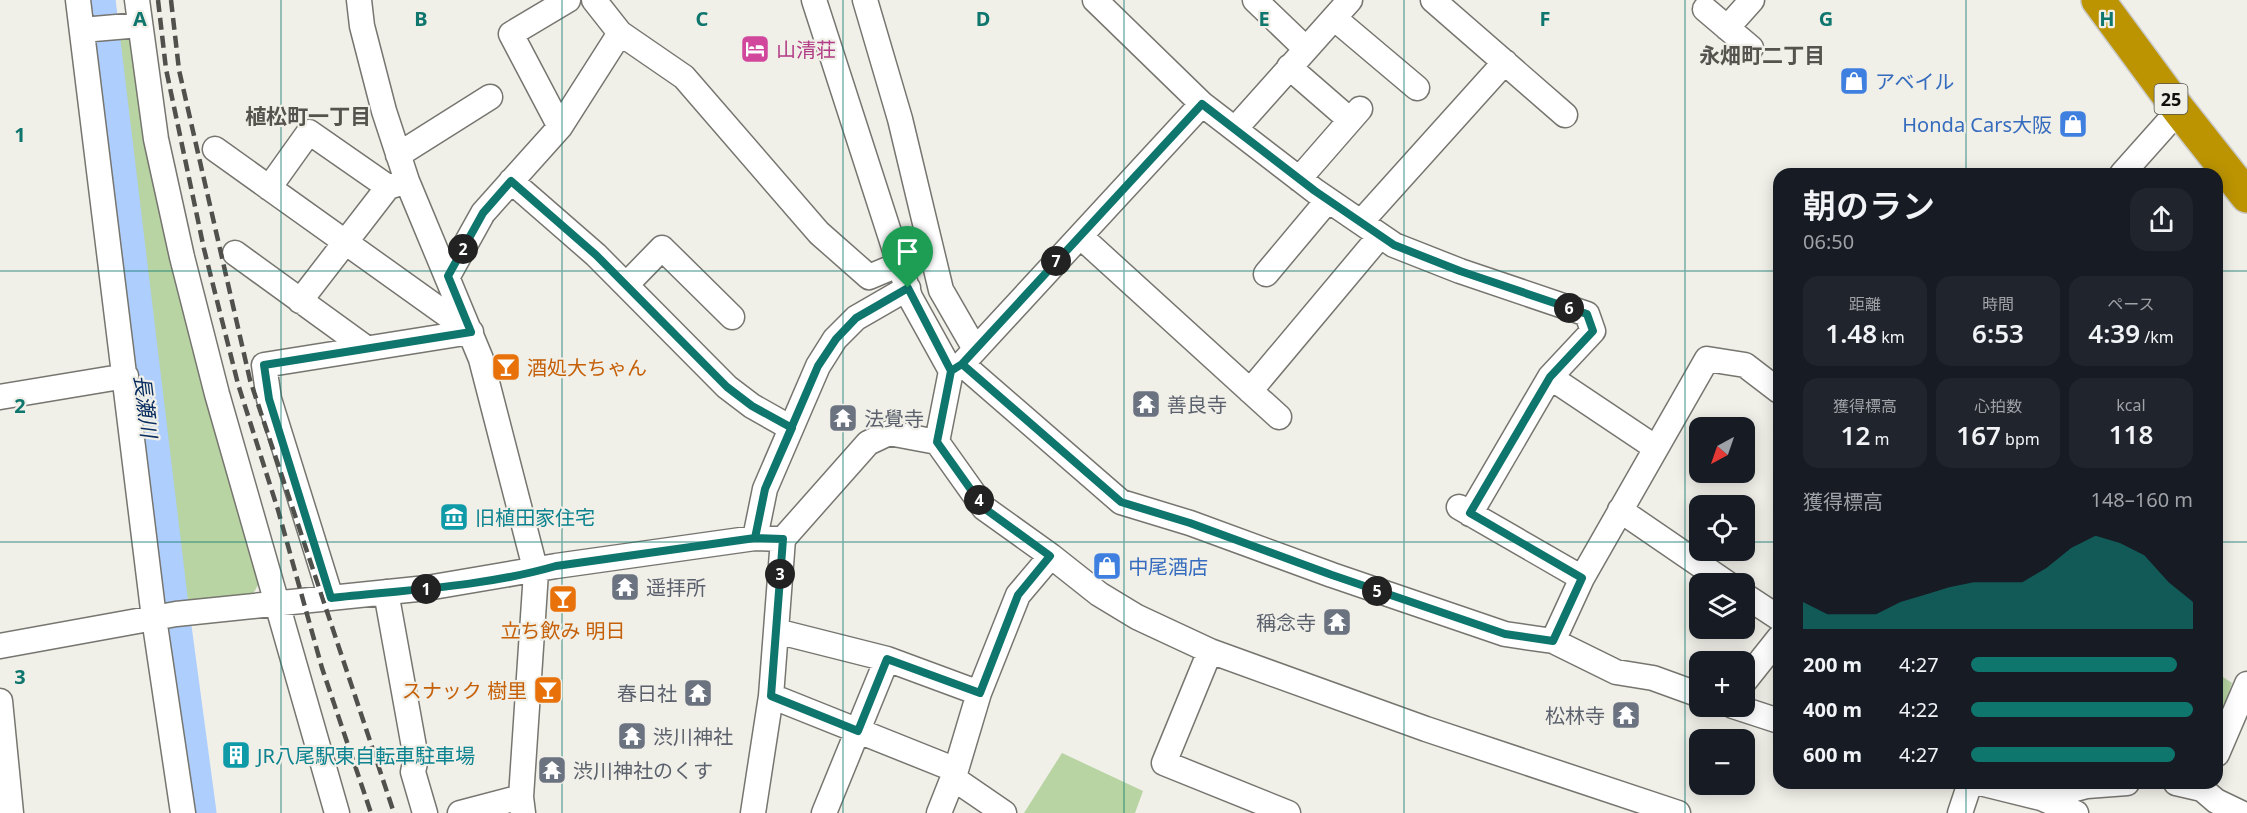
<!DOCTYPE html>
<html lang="ja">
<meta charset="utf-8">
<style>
body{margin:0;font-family:"Noto Sans","Noto Sans JP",sans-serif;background:#20242c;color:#f1f3f6;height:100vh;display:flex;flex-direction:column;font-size:22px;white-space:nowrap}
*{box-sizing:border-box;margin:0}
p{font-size:20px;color:#9ea1a6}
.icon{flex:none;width:33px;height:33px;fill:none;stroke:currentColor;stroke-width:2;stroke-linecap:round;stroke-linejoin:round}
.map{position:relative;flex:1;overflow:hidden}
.panel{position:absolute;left:1773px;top:168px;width:450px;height:621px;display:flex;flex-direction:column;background:#171b24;border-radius:18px;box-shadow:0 3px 15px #0003}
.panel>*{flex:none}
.needle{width:39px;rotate:220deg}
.buttons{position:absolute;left:1689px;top:417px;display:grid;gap:12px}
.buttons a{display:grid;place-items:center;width:66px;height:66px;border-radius:12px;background:#171b24;box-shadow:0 3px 15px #0003;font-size:30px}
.pin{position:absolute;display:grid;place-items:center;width:51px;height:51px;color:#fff;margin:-62px -26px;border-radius:50% 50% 50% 0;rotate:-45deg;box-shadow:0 0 6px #0007}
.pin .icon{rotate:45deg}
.km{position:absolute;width:30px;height:30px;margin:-15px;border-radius:50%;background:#222;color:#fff;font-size:16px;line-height:30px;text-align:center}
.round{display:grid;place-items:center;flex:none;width:63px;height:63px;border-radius:18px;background:#20242c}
.head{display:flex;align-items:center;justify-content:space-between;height:102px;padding:0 30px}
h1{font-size:33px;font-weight:600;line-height:45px}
.figures{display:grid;grid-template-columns:repeat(3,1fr);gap:9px;height:102px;padding:6px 30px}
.figures div{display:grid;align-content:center;border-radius:15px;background:#20242c;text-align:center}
.figures b{font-size:26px;font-weight:600}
.figures small{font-size:16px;font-weight:400}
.figures p{font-size:16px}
.chart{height:168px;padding:12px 30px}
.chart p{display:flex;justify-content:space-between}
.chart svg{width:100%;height:108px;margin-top:6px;fill:#0f766e;opacity:.7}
ul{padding:0 30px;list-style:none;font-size:20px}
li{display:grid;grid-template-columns:96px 72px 1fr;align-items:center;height:45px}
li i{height:15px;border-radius:8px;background:#0f766e}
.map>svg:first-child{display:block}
</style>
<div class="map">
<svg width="2247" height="813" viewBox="0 0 2247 813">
<rect width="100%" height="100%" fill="#f0efe8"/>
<path fill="#b7d4a2" d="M107 36 132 37 262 578 253 594 174 607Z
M2217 673 2232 683 2217 729Z
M1062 753 1143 791 1135 813H1024Z"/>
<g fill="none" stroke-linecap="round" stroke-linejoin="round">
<path stroke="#aecefd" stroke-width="39" d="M96 0 168 597 197 813"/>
<g stroke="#76756f" stroke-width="27">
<path id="street" d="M78 0 154 618 183 813
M137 0 156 139 182 257 217 394 337 813
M359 0 362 26 384 111 407 181 481 359 536 572 521 797 523 813
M594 0 620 33 684 77 819 233 869 277 900 264
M814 0 910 297 951 371
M865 0 900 119 941 290 975 349
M1095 0 1202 104
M1255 0 1306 49
M1433 0 1565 115
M1705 9 1751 48
M1334 18 1417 88
M1727 28 1752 0
M82 30 140 25
M1289 67 1350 120
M560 127 511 34 568 0
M1235 129 1350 0
M215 149 471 332
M398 155 490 97
M2122 174 2179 110
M1299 179 1360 109
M511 181 596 255 727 387 752 406 791 428
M269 188 309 132 388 187
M1361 222 1505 62
M1080 236 1279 417
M235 253 366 348
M1266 274 1328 200
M448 276 483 213 560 127 620 33
M626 285 662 248 732 317
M300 301 388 187 404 182
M962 364 1121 502 1190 523 1332 575 1505 634 1553 641 1616 672 1653 678 1700 695
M1550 377 1656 448
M1250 391 1380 236
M0 397 126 376
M937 442 951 371 962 364 1202 104 1315 191 1394 245 1460 271 1587 314 1593 331 1550 377 1470 514
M1459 507 1582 578
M1620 510 1728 584
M755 538 765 489 818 366 835 339 856 318 908 288
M1051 556 1099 594 1137 617 1210 651 1426 729 1678 813
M386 592 416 758 413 772 425 813
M1744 595 1779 618
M331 598 269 399 264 365 471 332
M776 631 887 659 979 693
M1553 641 1582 578 1707 359 1745 365 1779 391
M0 646 176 614 427 588 556 566 755 538 783 539
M1210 651 1164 763 1288 813
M1744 682 1779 638
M771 696 956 770
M0 701 11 813
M1733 706 1779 721
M2217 754 2247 684
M953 778 1004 813
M1980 783 2041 798 2076 813
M2176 783 2202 789 2204 783
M2202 789 2216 801 2241 813
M2041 798 2087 786 2127 783
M460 813 521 797
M753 813 771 696 783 539 868 443 889 433 937 442 984 508 1051 556 1018 595 979 693 956 770 939 813
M824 813 887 659
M1960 813 1970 783"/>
</g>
<g stroke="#cacaca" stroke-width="36">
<path id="highway" d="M2098 0 2179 110 2247 196"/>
</g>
<use href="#street" stroke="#fff" stroke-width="24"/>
<use href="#highway" stroke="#bc9402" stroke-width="33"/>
<path stroke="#50504c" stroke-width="4.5" stroke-dasharray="12 6" stroke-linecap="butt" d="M158 0 166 69 204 249 238 384 278 510 322 668 371 813
M171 0 179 70 250 380 394 813"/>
</g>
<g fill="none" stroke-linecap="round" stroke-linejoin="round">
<g stroke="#fff" stroke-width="12">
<path id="route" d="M908 288 856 318 836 339 818 366 765 489 755 538 556 566C483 587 405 590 331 598L269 399 264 365 471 332 448 276 483 213 511 181 596 255 727 387 752 406 792 428 765 489 755 538 783 539 771 696 858 731 887 659 980 693 1018 595 1050 556 984 508 937 442 951 371 962 364 1121 502 1190 523 1332 575 1505 634 1553 641 1582 578 1470 513 1550 377 1593 331 1587 314 1460 271 1394 245 1315 191 1202 104 962 364 951 371 908 288"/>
</g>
<use href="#route" stroke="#0f766e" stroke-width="8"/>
</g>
<path fill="none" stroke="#0f766e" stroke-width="1.5" stroke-opacity="0.55" d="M281 0V813M562 0V813M843 0V813M1124 0V813M1404 0V813M1685 0V813M1966 0V174M0 271H1779M2217 271H2247M0 542H1700M1744 542H1779M2217 542H2247M1966 783V813"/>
<defs>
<g id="hotel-square" transform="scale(1.5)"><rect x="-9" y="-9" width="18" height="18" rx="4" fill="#d1479c" stroke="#f0efe8"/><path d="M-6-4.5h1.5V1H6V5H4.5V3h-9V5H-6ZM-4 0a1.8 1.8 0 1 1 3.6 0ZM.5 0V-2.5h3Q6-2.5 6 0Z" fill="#fff"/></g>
<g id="shop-square" transform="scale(1.5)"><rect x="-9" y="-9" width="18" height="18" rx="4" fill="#3f7fe0" stroke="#f0efe8"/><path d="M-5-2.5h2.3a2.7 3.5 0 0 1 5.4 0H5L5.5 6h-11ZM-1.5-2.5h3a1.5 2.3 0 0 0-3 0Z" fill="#fff"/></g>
<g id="bar-square" transform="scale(1.5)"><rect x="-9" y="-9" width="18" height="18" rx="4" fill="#e8710a" stroke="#f0efe8"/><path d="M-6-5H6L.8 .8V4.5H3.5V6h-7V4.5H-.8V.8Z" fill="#fff"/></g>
<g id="temple-square" transform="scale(1.5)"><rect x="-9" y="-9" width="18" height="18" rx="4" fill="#6b7280" stroke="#f0efe8"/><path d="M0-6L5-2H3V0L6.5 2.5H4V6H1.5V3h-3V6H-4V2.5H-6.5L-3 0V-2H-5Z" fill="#fff"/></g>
<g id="museum-square" transform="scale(1.5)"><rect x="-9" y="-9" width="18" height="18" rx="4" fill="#0f9aa8" stroke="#f0efe8"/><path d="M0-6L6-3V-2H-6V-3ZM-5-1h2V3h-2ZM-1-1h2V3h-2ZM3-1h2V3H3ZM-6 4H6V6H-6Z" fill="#fff"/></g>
<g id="building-square" transform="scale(1.5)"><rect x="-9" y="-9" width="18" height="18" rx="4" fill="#0f9aa8" stroke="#f0efe8"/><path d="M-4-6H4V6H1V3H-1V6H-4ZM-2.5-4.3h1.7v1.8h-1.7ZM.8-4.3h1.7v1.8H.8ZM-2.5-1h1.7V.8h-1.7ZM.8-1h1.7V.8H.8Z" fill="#fff"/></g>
</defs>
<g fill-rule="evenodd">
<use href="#hotel-square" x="755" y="49"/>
<use href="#shop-square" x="1854" y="81"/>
<use href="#shop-square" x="2073" y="124"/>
<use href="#bar-square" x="506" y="367"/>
<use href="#temple-square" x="1146" y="404"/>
<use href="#temple-square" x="843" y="418"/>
<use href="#museum-square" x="454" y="517"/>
<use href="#shop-square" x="1107" y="566"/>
<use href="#temple-square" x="625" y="587"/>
<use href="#bar-square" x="563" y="599"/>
<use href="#temple-square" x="1337" y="622"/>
<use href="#bar-square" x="548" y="690"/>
<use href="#temple-square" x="698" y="693"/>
<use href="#temple-square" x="1626" y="715"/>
<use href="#temple-square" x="632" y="736"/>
<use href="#building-square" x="236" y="755"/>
<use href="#temple-square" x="552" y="770"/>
</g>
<g text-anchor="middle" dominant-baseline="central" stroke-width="4.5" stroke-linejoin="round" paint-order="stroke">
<rect fill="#f0efe8" stroke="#53534f" stroke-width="1.5" x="2154.5" y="84" width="33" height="30" rx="4.5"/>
<g font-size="18" font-weight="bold" fill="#10100d">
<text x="2171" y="99">25</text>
</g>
<g font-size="20" fill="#b23c85" stroke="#f0efe8" text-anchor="start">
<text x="776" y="49">山清荘</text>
</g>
<g font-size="20" fill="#366cbe" stroke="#f0efe8" text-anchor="start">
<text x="1875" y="81">アベイル</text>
<text x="2052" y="124" text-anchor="end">Honda Cars大阪</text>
<text x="1128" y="566">中尾酒店</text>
</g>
<g font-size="20" fill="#c56008" stroke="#f0efe8" text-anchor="start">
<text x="527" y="367">酒処大ちゃん</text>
<text x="563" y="630" text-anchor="middle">立ち飲み 明日</text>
<text x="527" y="690" text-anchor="end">スナック 樹里</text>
</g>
<g font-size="20" fill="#5b616d" stroke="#f0efe8" text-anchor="start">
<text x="1167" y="404">善良寺</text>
<text x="864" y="418">法覺寺</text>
<text x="646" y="587">遥拝所</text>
<text x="1316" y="622" text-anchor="end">稱念寺</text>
<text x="677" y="693" text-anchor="end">春日社</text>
<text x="1605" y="715" text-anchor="end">松林寺</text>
<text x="653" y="736">渋川神社</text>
<text x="573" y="770">渋川神社のくす</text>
</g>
<g font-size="20" fill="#0d838f" stroke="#f0efe8" text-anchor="start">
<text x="475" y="517">旧植田家住宅</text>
<text x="257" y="755">JR八尾駅東自転車駐車場</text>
</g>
<g font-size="21" font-weight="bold" fill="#54534d" stroke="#f0efe8">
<text x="1762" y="55">永畑町二丁目</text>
<text x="308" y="116">植松町一丁目</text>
</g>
<g font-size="21" font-style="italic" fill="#092d60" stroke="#f0efe8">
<text transform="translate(146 406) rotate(83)">長瀬川</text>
</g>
</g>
<g font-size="20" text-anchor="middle" font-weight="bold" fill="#0f766e" stroke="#f0efe8" stroke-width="4.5" stroke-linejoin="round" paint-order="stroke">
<text x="140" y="26">A</text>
<text x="421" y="26">B</text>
<text x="702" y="26">C</text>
<text x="983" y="26">D</text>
<text x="1264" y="26">E</text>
<text x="1545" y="26">F</text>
<text x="1826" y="26">G</text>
<text x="2107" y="26">H</text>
<text x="20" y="142">1</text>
<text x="20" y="413">2</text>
<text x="20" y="684">3</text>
</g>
</svg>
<div class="buttons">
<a><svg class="needle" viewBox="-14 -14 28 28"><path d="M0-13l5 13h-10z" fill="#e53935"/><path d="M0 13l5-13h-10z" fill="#9ea1a6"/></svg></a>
<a><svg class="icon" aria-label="locate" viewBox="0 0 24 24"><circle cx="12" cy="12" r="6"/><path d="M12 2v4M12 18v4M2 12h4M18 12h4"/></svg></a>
<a><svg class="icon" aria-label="layers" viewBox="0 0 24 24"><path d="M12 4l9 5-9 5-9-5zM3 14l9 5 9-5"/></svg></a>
<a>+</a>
<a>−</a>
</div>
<div class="pin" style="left:908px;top:288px;background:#1e9e55"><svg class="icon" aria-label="arrive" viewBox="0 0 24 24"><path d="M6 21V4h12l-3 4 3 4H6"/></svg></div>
<b class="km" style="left:426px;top:589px">1</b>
<b class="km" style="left:463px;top:249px">2</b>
<b class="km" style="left:780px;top:574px">3</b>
<b class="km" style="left:979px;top:500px">4</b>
<b class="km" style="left:1377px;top:591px">5</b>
<b class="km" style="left:1569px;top:308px">6</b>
<b class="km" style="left:1056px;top:261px">7</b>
<section class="panel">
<div class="head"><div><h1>朝のラン</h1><p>06:50</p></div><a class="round"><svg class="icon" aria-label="share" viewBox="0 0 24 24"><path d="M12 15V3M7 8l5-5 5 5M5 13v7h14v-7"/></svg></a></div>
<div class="figures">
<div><p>距離</p><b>1.48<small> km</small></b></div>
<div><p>時間</p><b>6:53</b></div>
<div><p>ペース</p><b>4:39<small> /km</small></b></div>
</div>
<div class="figures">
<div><p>獲得標高</p><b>12<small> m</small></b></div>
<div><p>心拍数</p><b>167<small> bpm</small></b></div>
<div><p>kcal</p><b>118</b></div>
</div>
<div class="chart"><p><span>獲得標高</span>148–160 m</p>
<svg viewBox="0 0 160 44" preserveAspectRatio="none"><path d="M0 44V33L10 38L20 38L30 38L40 33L50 30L60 27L70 25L80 25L90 25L100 19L110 11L120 6L130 9L140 14L150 25L160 33V44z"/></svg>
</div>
<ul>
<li><b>200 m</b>4:27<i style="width:93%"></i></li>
<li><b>400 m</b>4:22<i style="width:100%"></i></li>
<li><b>600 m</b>4:27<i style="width:92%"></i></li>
</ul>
</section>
</div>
